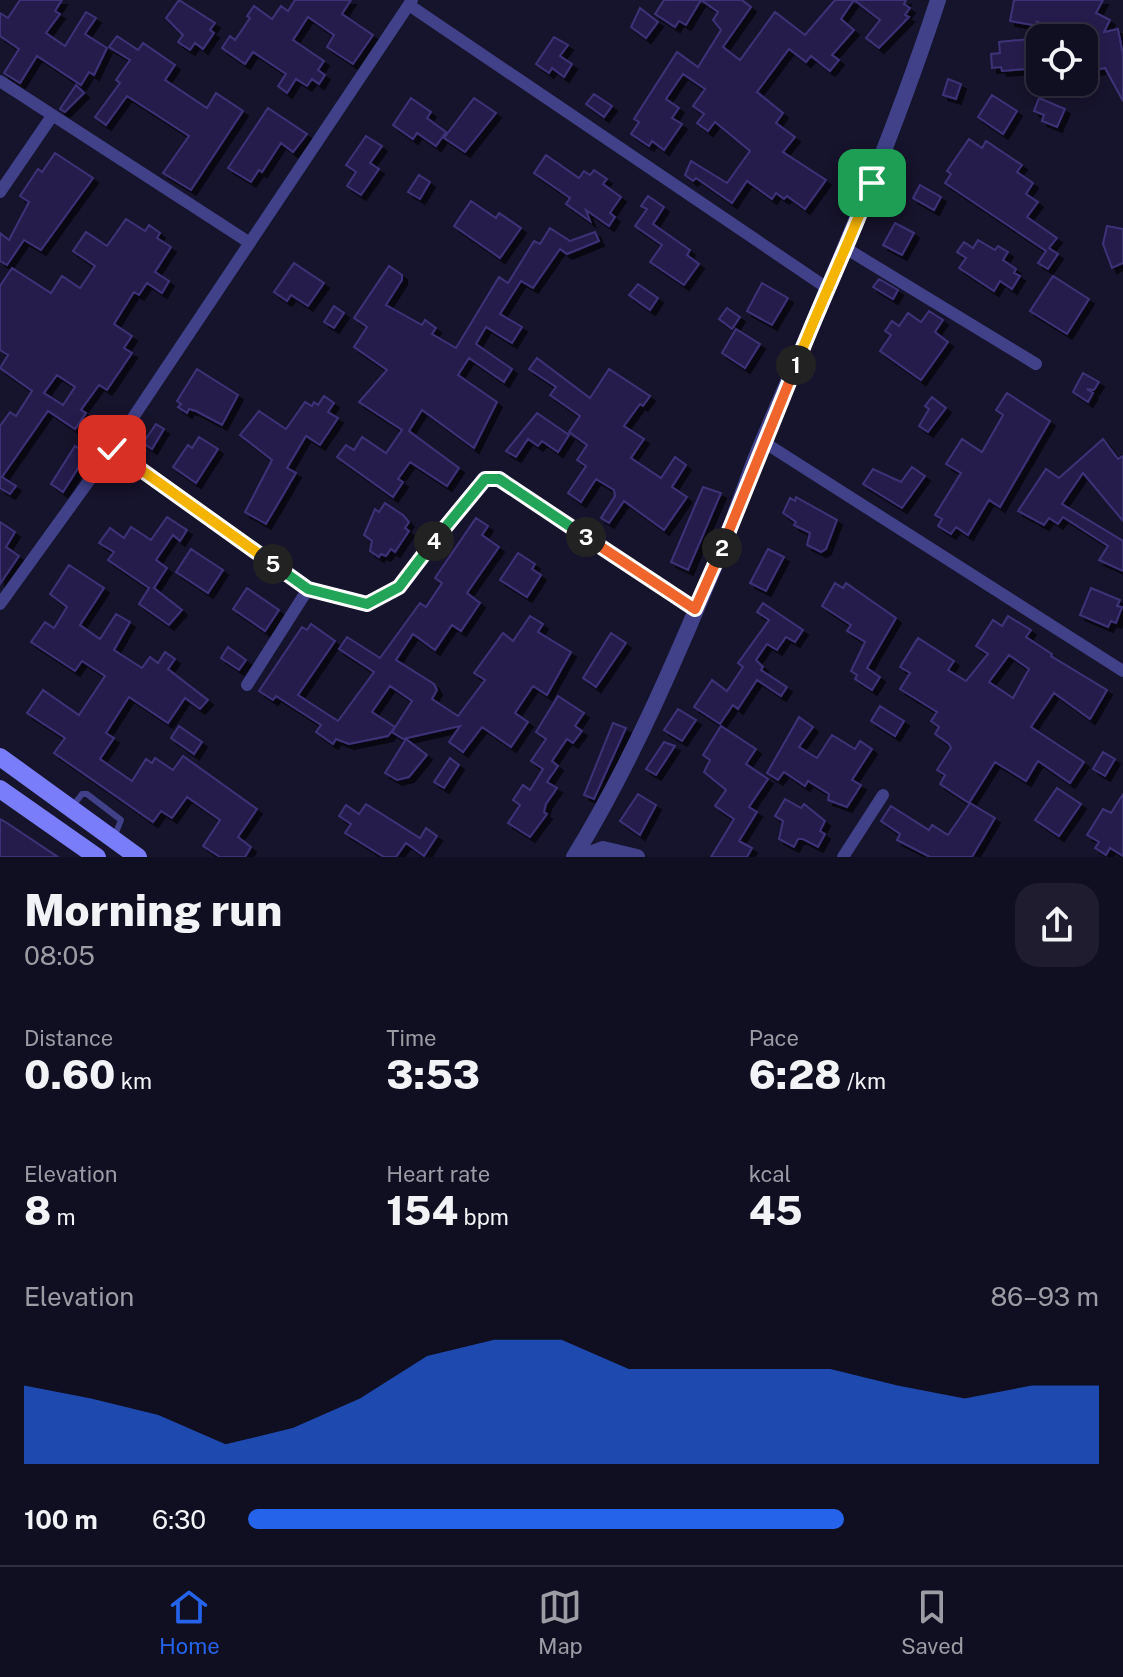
<!DOCTYPE html>
<meta charset="utf-8">
<style>
body{margin:0;font-family:"Public Sans",sans-serif;background:#1e1c2e;color:#f1f3f6;height:100vh;display:flex;flex-direction:column;font-size:30px;white-space:nowrap}
*{box-sizing:border-box;margin:0}
p{font-size:26px;color:#9c9ca5}
.icon{flex:none;width:44px;height:44px;fill:none;stroke:currentColor;stroke-width:2;stroke-linecap:round;stroke-linejoin:round}
.map{position:relative;height:857px;overflow:hidden}
.drawer{display:flex;flex-direction:column;background:#100e21;flex:1}
.drawer>*{flex:none}
.tools{position:absolute;left:1026px;top:24px;display:grid;gap:16px}
.tools a{display:grid;place-items:center;width:72px;height:72px;border-radius:16px;background:#100e21;box-shadow:0 4px 12px #0003,0 0 0 2px #302e3f;font-size:40px}
.pin{position:absolute;display:grid;place-items:center;width:68px;height:68px;color:#fff;margin:-34px;border-radius:16px;box-shadow:0 4px 12px #0006}
.km{position:absolute;width:40px;height:40px;margin:-20px;border-radius:50%;background:#222;color:#fff;font-size:22px;line-height:40px;text-align:center}
.round{display:grid;place-items:center;flex:none;width:84px;height:84px;border-radius:24px;background:#1e1c2e}
.summary{display:flex;align-items:center;justify-content:space-between;height:136px;padding:0 24px}
h1{font-size:44px;font-weight:800;line-height:60px}
.figures{display:grid;grid-template-columns:repeat(3,1fr);gap:12px;height:136px;padding:8px 24px}
.figures div{display:grid;align-content:center}
.figures b{font-size:40px;font-weight:800}
.figures small{font-size:22px;font-weight:400}
.figures p{font-size:22px}
.chart{height:224px;padding:16px 24px}
.chart p{display:flex;justify-content:space-between}
.chart svg{width:100%;height:144px;margin-top:8px;fill:#2563eb;opacity:.7}
ul{padding:0 24px;list-style:none;font-size:26px}
li{display:grid;grid-template-columns:128px 96px 1fr;align-items:center;height:60px}
li i{height:20px;border-radius:10px;background:#2563eb}
.tabs{display:flex;justify-content:space-around;align-items:center;height:112px;border-top:2px solid #302e3f;background:#100e21;font-size:22px;color:#9c9ca5}
.tabs a{display:grid;justify-items:center;gap:4px}
.tabs .on{color:#2563eb}
.map>svg:first-child{display:block}
</style>
<div class="map">
<svg width="1123" height="857" viewBox="0 0 1123 857">
<defs>
<filter id="shadow"><feDropShadow dx="5" dy="5" stdDeviation="0" flood-color="#0009"/></filter>
</defs>
<rect width="100%" height="100%" fill="#16132c"/>
<path fill="#261f4c" stroke="#3d3377" stroke-width="2" fill-rule="evenodd" filter="url(#shadow)" d="M20 0H62L55 11 60 14 46 33 65 46 86 12 96 18 85 34 107 48 94 75 89 72 81 85 37 56 20 83 4 73 19 49 0 36V13L8 18Z
M179 0 215 23 210 30 214 33 203 49 195 43 190 50 178 42 183 35 166 18Z
M295 0H351L342 14 373 35 353 64 327 47 334 35 308 17 293 40 324 61 318 70 325 75 319 84 312 79 307 86 296 79 287 93 278 86 286 74 253 52 245 64 222 48 230 36 235 40 250 18 247 16 254 6 272 19 281 6 288 11Z
M664 0H742L751 7 723 47 740 60 775 12 805 35 835 0H906L904 4 910 8 905 15 909 17 879 48 866 38 880 20 854 0 841 19 854 30 832 55 839 60 830 71 811 56 806 62 789 49 757 92 783 113 776 123 795 137 783 152 826 180 805 209 787 196 784 199 776 193 772 199 747 181 732 203 696 178 693 181 685 175 691 161 727 183 750 151 715 122 708 131 697 123 704 114 693 106 705 89 683 74 666 99 679 108 672 118 682 124 664 150 652 141 649 146 631 134 639 122 634 119 677 52 698 67 721 30 713 20 718 12 701 0 686 25 679 21 675 27 655 14Z
M1014 0H1103L1096 13 1110 20 1104 32 1118 29 1123 55V101L1105 68 1086 72 1084 38H1080V34L1037 22 1038 26 1010 21Z
M640 8 658 22 646 38 631 27Z
M117 36 138 50 143 43 175 65 165 80 207 108 216 93 243 111 191 190 163 173 189 136 127 96 106 125 95 117 120 83 116 80 130 60 109 47Z
M554 37 568 45 560 56 572 64 564 77 552 68 549 73 536 64Z
M1039 38 1040 68 1002 71 1001 67 992 68 991 54 1000 53 999 42Z
M948 79 961 84 956 99 943 95Z
M76 85 84 93 65 112 60 109Z
M594 94 612 106 604 117 586 104Z
M992 95 1017 111 1003 134 978 117Z
M411 98 431 112 427 118 446 132 436 146 417 133 413 139 393 125Z
M474 98 496 113 465 152 444 138Z
M1039 98 1065 109 1057 127 1042 121 1044 115 1034 111Z
M268 108 307 134 293 152 281 143 262 172 259 170 251 182 228 168Z
M366 136 382 146 370 163 379 169 361 195 347 186 356 172 346 165Z
M969 139 982 148 986 141 1022 165 1017 172 1033 183 1026 194 1038 202 1027 217 1057 238 1049 248 1058 254 1048 269 1038 263 1046 251 945 183 951 174 947 171Z
M55 153 93 178 41 250 24 240 7 265 0 261V233L9 240 29 202 20 196 38 169 42 172Z
M546 155 579 178 584 171 590 175 594 170 607 179 603 184 621 197 610 213 615 217 609 226 586 210 590 221 566 204 570 198 534 173Z
M419 175 430 182 420 199 408 192Z
M920 185 941 197 934 210 913 198Z
M648 196 664 207 653 224 690 250 687 255 699 264 684 285 650 262 662 245 635 226 647 209 641 206Z
M471 201 496 218 499 213 521 228 500 258 454 226Z
M126 219 145 231 149 225 160 233 157 238 171 247 155 272 169 281 162 293 147 283 139 295 134 292 114 324 132 336 124 348 132 353 107 390 99 385 81 410 86 413 75 429 48 411 2 477 16 486 10 494 0 488V426L10 412 16 416 32 391 0 368 8 355 0 350V286L12 268 51 293 62 276 80 288 95 266 73 251 86 232 107 246ZM57 375 75 387 63 405 44 393Z
M895 223 914 233 902 255 883 245Z
M1107 226 1123 229V263L1112 268 1103 244Z
M550 228 570 241 595 232 599 241 567 254 560 249 533 288 521 281 500 314 522 327 512 343 486 327 476 344 512 369 504 382 469 358 458 375 497 402 474 448 422 410 409 431 459 468 447 486 410 462 398 479 403 482 393 497 337 457 346 445 354 450 362 437 386 453 402 430 359 402 387 370 354 347 367 327 354 318 389 266 402 275V280L386 305 422 325 425 320 436 328 432 334 456 348 499 277 508 283 534 241 540 244Z
M978 240 995 250 998 246 1008 252 1003 260 1016 269 1014 273 1020 276 1012 289 1000 281 994 291 959 268 966 258 957 252 964 242 973 248Z
M294 263 324 283 308 306 291 295 287 301 274 292Z
M1053 276 1089 299 1067 334 1030 311Z
M879 279 898 290 893 299 873 287Z
M762 283 788 298 772 325 747 311Z
M638 284 658 298 650 310 629 295Z
M334 306 344 313 334 328 324 322Z
M727 308 740 317 732 329 719 319Z
M929 311 943 320 935 332 948 342 921 380 880 351 891 335 885 331 892 321 899 326 908 313 921 322Z
M736 329 760 344 745 368 722 353Z
M537 358 590 398 609 369 650 396 643 406 640 404 624 426 644 439 631 458 661 478 675 457 686 465 672 487 687 497 664 530 624 501 609 523 601 518 615 496 614 490 596 479 581 502 568 493 586 466 577 460 587 445 569 432 580 416 550 395 556 387 529 369Z
M197 369 238 395 222 425 196 411 189 409 187 413 178 407 181 404 177 401Z
M1083 373 1099 382 1094 390 1087 389 1093 393 1088 402 1073 392Z
M1007 393 1050 421 1000 507 989 500 968 535 956 527 951 534 938 526 942 519 935 515 961 473 946 464 962 439 982 452 1003 415 996 410Z
M324 396 334 403 328 412 338 418 320 445 306 436 287 468 296 473 266 524 245 512 272 460 240 435 259 411 286 429 305 402 312 406 314 402 318 405Z
M932 397 946 408 928 432 919 426 929 409 925 406Z
M537 413 569 435 558 452 542 441 538 446 528 439 516 457 506 451Z
M156 424 164 429 152 449 143 443Z
M199 437 218 449 196 483 173 467 188 445 192 448Z
M1103 439 1118 459 1123 456V521L1083 473 1062 504 1123 541V571L1099 560 1108 546 1063 517 1058 524 1049 518 1044 525 1018 511 1046 469 1059 478Z
M75 446 87 454 63 492 51 484Z
M912 467 925 476 902 508 863 484 873 469 901 482Z
M703 487 721 493 688 570 671 562Z
M796 497 837 520 826 549 821 552 807 545 810 533 794 525 796 522 783 513 790 498 795 501Z
M385 503 403 515 409 522 405 528 409 531 395 552 391 549 386 556 381 554 379 557 370 551 372 541 364 535 375 509 379 512Z
M167 517 187 530 180 541 173 535 156 560 167 568 154 588 182 610 169 625 139 604 149 588 108 560 114 552 99 543 110 528 124 538 131 527 151 540Z
M476 518 488 526 482 535 499 547 467 593 480 603 461 631 452 625 435 650 413 634 396 660 434 684 437 690 432 699 458 716 485 680 474 673 503 633 513 641 530 616 543 624 538 632 571 652 547 695 533 686 515 713 528 722 511 747 482 727 463 752 449 742 460 726 403 739 392 732 412 701 390 686 372 712 395 727 388 736 349 744 336 739 333 744 316 732 321 725 276 696 273 700 259 691 302 627 307 630 311 624 335 641 298 695 338 721 374 672 339 649 347 637 380 658 420 603 426 607 442 583 435 578Z
M0 522 15 532 6 547 19 556 0 584Z
M191 549 223 570 208 593 176 572Z
M768 549 784 557 766 591 750 583Z
M518 553 535 564 532 569 541 575 527 597 500 580Z
M69 565 104 588 80 625 100 639 116 614 130 622 114 650 142 668 150 657 158 663 165 652 175 659 168 669 208 700 200 709 185 698 168 723 129 697 106 733 114 738 100 759 132 781 146 759 152 763 155 758 173 770 183 756 257 809 238 837 251 847 245 857H220L203 846 220 820 187 797 172 818 161 811 153 822 54 753 65 738 27 713 43 690 79 715 105 676 82 661 75 671 31 642 45 622 54 628 67 607 50 594Z
M835 583 843 588 846 583 896 618 867 668 880 677 872 690 855 679 857 675 851 671 865 642 847 631 851 625 822 606Z
M247 588 279 610 265 631 233 609Z
M1091 588 1120 600 1117 606 1122 607 1116 623 1111 621 1108 627 1080 615Z
M763 603 803 630 795 642 786 637 777 650 767 644 756 660 763 667 761 670 787 687 781 696 757 680 738 709 733 705 720 724 694 707 712 680 727 691 743 667 738 663 769 620 757 612Z
M1008 616 1031 630 1026 637 1052 654 1051 656 1107 690 1090 719 1054 693 1031 727 1084 762 1070 783 1038 761 1026 781 995 762 969 803 940 784 945 775 937 770 951 748 949 744 935 734 939 727 931 721 937 712 900 689 910 673 900 667 918 638 954 661 948 670 966 681 988 654 976 646 993 620 1002 626ZM1009 655 1029 669 1013 698 989 682Z
M611 633 626 643 596 687 583 678Z
M228 647 246 660 239 670 221 658Z
M558 696 584 713 575 726 582 731 573 743 567 739 552 761 558 766 547 782 557 788 546 804 544 812 547 814 530 837 508 823 520 805 513 800 523 785 530 790 543 769 531 761 546 739 536 732Z
M880 706 904 721 895 736 871 721Z
M678 709 696 720 682 741 664 730Z
M799 717 813 727 799 747 817 758 832 735 855 749 860 741 872 749 852 780 861 785 847 807 828 800 829 794 808 781 805 786 784 772 778 780 767 773Z
M613 723 626 728 594 799 584 795Z
M179 726 202 742 194 754 171 738Z
M721 726 756 749 746 764 768 779 749 807 757 812 739 841 752 848 747 857H711L734 819 715 806 726 790 704 772 710 760 703 755Z
M406 739 427 755 409 777 397 780 385 773Z
M664 742 675 746 656 775 646 769Z
M1103 752 1115 759 1105 776 1093 769Z
M450 758 459 765 444 788 434 782Z
M1057 788 1081 804 1059 836 1035 820Z
M638 794 656 805 640 835 620 821Z
M1123 794V856L1110 848 1106 855 1095 848 1099 842 1087 835 1103 809 1111 813Z
M785 799 801 808 804 804 825 821 820 831 825 834 818 847 803 839H798L794 847 779 839 783 821 775 816Z
M970 803 995 818 972 857H930L897 840 900 834 881 821 891 806 929 830 932 825 948 835Z
M366 804 420 838 426 828 437 836 424 856 406 843 396 857H384L345 833 351 824 339 816 346 805 359 814Z
M0 819 7 823 58 857H0Z"/>
<g fill="none" stroke-linecap="round" stroke-linejoin="round">
<path stroke="#404188" stroke-width="6" d="M72 807 82 794H87L121 820 115 835"/>
<path stroke="#404188" stroke-width="12" d="M409 5 827 288
M0 81 250 243
M0 192 52 116
M847 249 1036 364
M762 441 1123 671
M112 449 308 589 367 604 399 587 467 498 485 479H499L695 609
M0 604 112 449 412 0
M247 685 308 589
M843 857 883 795"/>
<path stroke="#404188" stroke-width="16" d="M574 857C631 764 674 663 716 563 734 522 746 479 764 438 826 293 889 150 938 0
M583 857 603 849 637 857"/>
<path stroke="#7a7df9" stroke-width="18" d="M0 757 138 857
M0 789 97 857"/>
</g>
<g fill="none" stroke-linecap="round" stroke-linejoin="round">
<g stroke="#fff" stroke-width="16">
<path id="split-1" d="M796 365C820 303 849 244 872 183"/>
</g>
<g stroke="#fff" stroke-width="16">
<path id="split-2" d="M722 548 796 365"/>
</g>
<g stroke="#fff" stroke-width="16">
<path id="split-3" d="M586 537 695 609 722 548"/>
</g>
<g stroke="#fff" stroke-width="16">
<path id="split-4" d="M434 541 485 479H499L586 537"/>
</g>
<g stroke="#fff" stroke-width="16">
<path id="split-5" d="M273 564 308 589 367 604 399 587 434 541"/>
</g>
<g stroke="#fff" stroke-width="16">
<path id="split-6" d="M112 449 273 564"/>
</g>
<use href="#split-1" stroke="#f5b400" stroke-width="10"/>
<use href="#split-2" stroke="#f0652b" stroke-width="10"/>
<use href="#split-3" stroke="#f0652b" stroke-width="10"/>
<use href="#split-4" stroke="#22a559" stroke-width="10"/>
<use href="#split-5" stroke="#22a559" stroke-width="10"/>
<use href="#split-6" stroke="#f5b400" stroke-width="10"/>
</g>
</svg>
<div class="tools">
<a><svg class="icon" aria-label="locate" viewBox="0 0 24 24"><circle cx="12" cy="12" r="6"/><path d="M12 2v4M12 18v4M2 12h4M18 12h4"/></svg></a>
</div>
<div class="pin" style="left:872px;top:183px;background:#1e9e55"><svg class="icon" aria-label="arrive" viewBox="0 0 24 24"><path d="M6 21V4h12l-3 4 3 4H6"/></svg></div>
<div class="pin" style="left:112px;top:449px;background:#d93025"><svg class="icon" aria-label="check" viewBox="0 0 24 24"><path d="M5 12l5 5 9-10"/></svg></div>
<b class="km" style="left:796px;top:365px">1</b>
<b class="km" style="left:722px;top:548px">2</b>
<b class="km" style="left:586px;top:537px">3</b>
<b class="km" style="left:434px;top:541px">4</b>
<b class="km" style="left:273px;top:564px">5</b>
</div>
<section class="drawer">
<div class="summary"><div><h1>Morning run</h1><p>08:05</p></div><a class="round"><svg class="icon" aria-label="share" viewBox="0 0 24 24"><path d="M12 15V3M7 8l5-5 5 5M5 13v7h14v-7"/></svg></a></div>
<div class="figures">
<div><p>Distance</p><b>0.60<small> km</small></b></div>
<div><p>Time</p><b>3:53</b></div>
<div><p>Pace</p><b>6:28<small> /km</small></b></div>
</div>
<div class="figures">
<div><p>Elevation</p><b>8<small> m</small></b></div>
<div><p>Heart rate</p><b>154<small> bpm</small></b></div>
<div><p>kcal</p><b>45</b></div>
</div>
<div class="chart"><p><span>Elevation</span>86–93 m</p>
<svg viewBox="0 0 160 44" preserveAspectRatio="none"><path d="M0 44V20L10 24L20 29L30 38L40 33L50 24L60 11L70 6L80 6L90 15L100 15L110 15L120 15L130 20L140 24L150 20L160 20V44z"/></svg>
</div>
<ul>
<li><b>100 m</b>6:30<i style="width:70%"></i></li>
</ul>
</section>
<nav class="tabs">
<a class="on"><svg class="icon" aria-label="home" viewBox="0 0 24 24"><path d="M3 11l9-7 9 7M6 9v11h12V9"/></svg>Home</a>
<a><svg class="icon" aria-label="map" viewBox="0 0 24 24"><path d="M3 6l6-2 6 2 6-2v14l-6 2-6-2-6 2zM9 4v14M15 6v14"/></svg>Map</a>
<a><svg class="icon" aria-label="saved" viewBox="0 0 24 24"><path d="M7 4h10v16l-5-4-5 4z"/></svg>Saved</a>
</nav>
